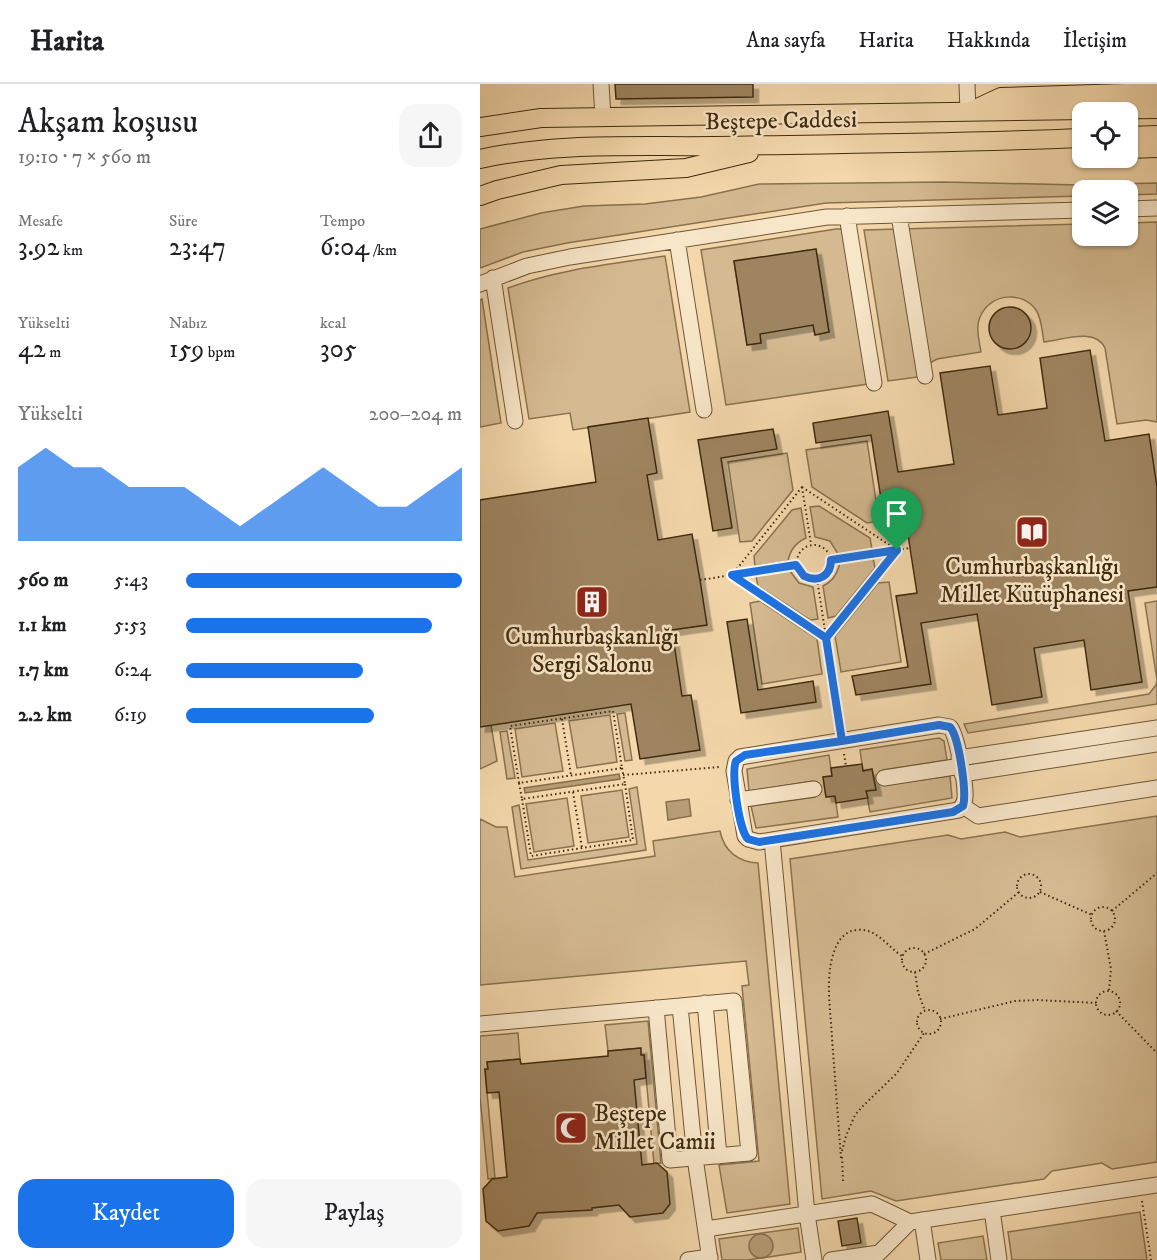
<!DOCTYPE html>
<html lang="tr">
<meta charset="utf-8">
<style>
body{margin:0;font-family:"IM FELL DW Pica",serif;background:#f6f6f6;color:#202124;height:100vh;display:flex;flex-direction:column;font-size:22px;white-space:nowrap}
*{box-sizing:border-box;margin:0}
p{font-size:20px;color:#757577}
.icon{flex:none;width:33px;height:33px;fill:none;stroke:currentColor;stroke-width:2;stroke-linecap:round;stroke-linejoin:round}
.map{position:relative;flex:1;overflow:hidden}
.drawer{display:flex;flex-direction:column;background:#fff;width:480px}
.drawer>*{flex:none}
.buttons{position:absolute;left:592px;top:18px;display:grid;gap:12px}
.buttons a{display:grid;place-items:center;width:66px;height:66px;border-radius:12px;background:#fff;box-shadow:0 2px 4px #0004;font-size:30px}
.pin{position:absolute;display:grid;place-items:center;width:51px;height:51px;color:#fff;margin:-62px -26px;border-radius:50% 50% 50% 0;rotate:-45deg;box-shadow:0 0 6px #0007}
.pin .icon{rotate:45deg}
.round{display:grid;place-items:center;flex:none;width:63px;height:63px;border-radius:18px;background:#f6f6f6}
.head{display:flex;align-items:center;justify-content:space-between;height:102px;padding:0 18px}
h1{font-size:33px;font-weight:600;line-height:45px}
.figures{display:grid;grid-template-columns:repeat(3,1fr);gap:9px;height:102px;padding:6px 18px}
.figures div{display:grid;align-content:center}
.figures b{font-size:26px;font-weight:600}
.figures small{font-size:16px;font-weight:400}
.figures p{font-size:16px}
.chart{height:168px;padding:12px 18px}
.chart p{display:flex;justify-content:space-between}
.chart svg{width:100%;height:108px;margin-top:6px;fill:#1a73e8;opacity:.7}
.button{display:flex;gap:12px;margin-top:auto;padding:12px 18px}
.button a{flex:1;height:69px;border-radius:18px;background:#1a73e8;color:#fff;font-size:24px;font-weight:600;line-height:69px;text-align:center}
.button a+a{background:#f6f6f6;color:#202124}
ul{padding:0 18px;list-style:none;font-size:20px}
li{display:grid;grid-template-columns:96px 72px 1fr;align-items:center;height:45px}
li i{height:15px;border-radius:8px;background:#1a73e8}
header{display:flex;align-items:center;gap:36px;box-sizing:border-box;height:84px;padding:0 30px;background:#fff;border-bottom:2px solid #e0e0e0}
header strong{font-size:28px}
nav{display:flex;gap:33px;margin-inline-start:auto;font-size:21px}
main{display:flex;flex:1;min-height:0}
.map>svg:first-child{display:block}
</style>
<header>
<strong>Harita</strong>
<nav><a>Ana sayfa</a><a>Harita</a><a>Hakkında</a><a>İletişim</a></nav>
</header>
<main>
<section class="drawer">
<div class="head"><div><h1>Akşam koşusu</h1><p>19:10 · 7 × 560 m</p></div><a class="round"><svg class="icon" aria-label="share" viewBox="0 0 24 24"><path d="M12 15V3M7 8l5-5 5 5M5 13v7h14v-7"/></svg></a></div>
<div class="figures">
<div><p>Mesafe</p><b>3.92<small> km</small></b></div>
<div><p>Süre</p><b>23:47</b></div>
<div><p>Tempo</p><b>6:04<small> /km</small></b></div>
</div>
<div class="figures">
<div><p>Yükselti</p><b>42<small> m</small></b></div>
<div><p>Nabız</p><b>159<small> bpm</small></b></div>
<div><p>kcal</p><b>305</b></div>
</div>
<div class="chart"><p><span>Yükselti</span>200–204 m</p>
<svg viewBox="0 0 160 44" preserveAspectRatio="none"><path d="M0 44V14L10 6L20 14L30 14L40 22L50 22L60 22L70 30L80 38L90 30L100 22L110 14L120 22L130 30L140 30L150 22L160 14V44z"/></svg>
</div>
<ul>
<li><b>560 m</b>5:43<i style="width:100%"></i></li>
<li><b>1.1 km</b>5:53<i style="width:89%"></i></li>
<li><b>1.7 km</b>6:24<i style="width:64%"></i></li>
<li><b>2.2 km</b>6:19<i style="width:68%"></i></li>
</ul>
<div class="button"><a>Kaydet</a><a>Paylaş</a></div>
</section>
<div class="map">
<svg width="677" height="1176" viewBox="0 0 677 1176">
<defs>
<filter id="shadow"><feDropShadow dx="5.5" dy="5.5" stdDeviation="0" flood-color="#0004"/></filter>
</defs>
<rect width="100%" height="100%" fill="#f4d8ac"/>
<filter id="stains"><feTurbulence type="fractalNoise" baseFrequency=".00333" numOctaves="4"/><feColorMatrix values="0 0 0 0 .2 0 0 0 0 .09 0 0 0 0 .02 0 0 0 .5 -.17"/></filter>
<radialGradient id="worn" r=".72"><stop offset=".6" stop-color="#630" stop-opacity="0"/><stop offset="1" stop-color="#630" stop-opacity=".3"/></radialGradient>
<path fill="#d5ba91" stroke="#8a724f" stroke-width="1.5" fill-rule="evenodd" d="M464 98 600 101 677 99V110L648 111V106H603V112L346 119 87 159 43 168 0 184V145L61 129 104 122 165 120 221 113 279 100Z
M677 138V338L666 336 637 340 625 264C615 243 583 256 564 258 562 248 562 235 556 226 543 207 511 209 501 231 495 242 499 256 501 268L457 275 448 280 445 292 408 297 384 146 603 140V152H648V139Z
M356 145H364L388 300 246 321 221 166ZM336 165 349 248 335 250 322 167ZM268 176 281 258 267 261 254 178Z
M185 172 210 328 93 346 90 329 49 335 28 204C78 185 133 180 185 172Z
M2 215 21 339 0 343V216Z
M387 357 399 437 387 439 332 403 326 366Z
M307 369 313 406 272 457 260 458 248 378Z
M339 422 390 454 392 465 358 470 350 457 335 453 330 423Z
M321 424 326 454C315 459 310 466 308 477L275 482 274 472 312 426Z
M393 474 395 484 356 532 348 534 343 502C353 497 357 490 360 479Z
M310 487 319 499 333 503 338 535 330 536 278 502 276 492Z
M409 498 421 578 361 588 355 552 398 499Z
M280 517 337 555 342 590 282 600 270 519Z
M677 517V620L488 649 484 640 669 610 676 601 677 596 665 519Z
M145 629 152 676 145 677 137 630Z
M130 631 137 678 97 684 89 637Z
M75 639 83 687 42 693 35 645Z
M11 641 17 677 0 685V643Z
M27 647 35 694 27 695 20 648Z
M459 654 464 657 467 676 403 686 405 701 470 692 472 714 390 728 386 707 396 705 392 686 383 687 380 666Z
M349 671 352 692 343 693 346 713 355 712 358 733 276 744 271 722 335 713 333 697 269 707 267 685Z
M157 703 166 766 41 785 32 723 39 721 48 776 157 760 149 705Z
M142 706 149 753 108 759 101 712Z
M87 714 94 762 54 768 46 720Z
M677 732V1078L632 1085 622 1079 572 1087 564 1095 416 1117 391 1107 342 1115 310 775 468 751 481 755 525 748 540 753Z
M0 735 16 743H27L35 793 175 772 173 757 240 747C244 767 258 778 278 779L310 1120 247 1129 239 1081 279 1077 262 902 269 901 266 877 0 901Z
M168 937 181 1079 174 1080 164 971H161L160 964 128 967 125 941Z
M38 949 40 975 7 978 8 985 5 986 15 1094 8 1095 0 1013V952Z
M660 1128 667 1176H532L528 1148Z
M318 1144 321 1168 268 1176H242L239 1155Z
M503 1152 507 1176H461L458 1159Z"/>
<path fill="#b79d76" stroke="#876f4c" stroke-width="1.5" d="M139 690 140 695 45 709 44 704Z
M209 715 211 732 188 736 186 718Z
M269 1162a12 12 0 1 1 24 0a12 12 0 1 1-24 0Z"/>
<path fill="#9e8460" stroke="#402a0d" stroke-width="1.5" filter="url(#shadow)" d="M135 0H273V13L136 15Z
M336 165 349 248 335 251 333 241 280 250 281 259 267 261 254 177Z
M509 244a21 21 0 1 1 42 0a21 21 0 1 1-42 0Z
M610 266 625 357 669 350 677 403V503L648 507 662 598 611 606 604 556 554 564 562 613 512 621 497 530 441 539 451 600 376 611 372 592 428 583 416 512 437 509 430 464 423 418 402 421 391 351 336 359 333 339 408 327 418 388 474 380 460 289 510 282 518 331 567 324 560 274Z
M168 334 177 389 167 391 178 456 212 450 220 496 227 541 192 546 202 612 211 611 220 666 160 675 151 620 0 643V416L116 398 108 343Z
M293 345 297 365 241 374 252 444 233 447 218 356Z
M267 535 278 606 333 597 336 618 261 629 247 538Z
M382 680 383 687 392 685 396 706 386 707 388 714 356 719 355 712 346 713 343 693 352 692 351 684Z
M161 964V971H164L166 994 154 996 162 1081 177 1079 187 1088 190 1120 183 1129 150 1133 139 1121 112 1124V1126L57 1129 49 1142 18 1147 6 1137 3 1105 12 1095 27 1093 19 1008 7 1009 5 985H8L7 978 40 975 41 980 128 972V967Z
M377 1134 381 1159 362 1162 358 1137Z"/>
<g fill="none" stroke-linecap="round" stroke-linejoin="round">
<g stroke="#6d5635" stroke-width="17">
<path id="minor" d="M121 0 123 33
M487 0 488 28
M648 125 677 124
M419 131 445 292
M367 132 394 299
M197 156 224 326
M13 194 35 337
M0 200 47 182 90 173 347 133 603 126
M459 641 470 643C477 651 486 701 485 713 485 719 483 722 479 726L279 758 268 755 265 752 254 687 256 677 260 673Z
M479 674 677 644
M482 690 677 660
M404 694 481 682
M258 716 334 705
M483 722 498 732 677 704
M292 756 327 1130 334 1176
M225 919 239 1072
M176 924 190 1076 269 1069 254 917 200 922
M0 940 200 922 215 1074 230 1176
M512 1126 519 1176
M442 1136 448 1176
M226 1145 392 1120 430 1138 677 1101
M208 1176 230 1173
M351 1176 399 1169 430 1138"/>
</g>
<g stroke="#402a0d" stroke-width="20">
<path id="major" d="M493 26 521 13 677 8
M0 43 61 34 677 25
M648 52 677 51
M648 65 677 64
M0 75C77 58 156 63 235 62 358 60 480 59 603 54
M0 112 17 106 81 91 206 84 269 69"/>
</g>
<path stroke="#402a0d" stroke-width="2" stroke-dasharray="1.5 3" stroke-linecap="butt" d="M322 403 417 466 346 553 252 491Z
M322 403 331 460
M317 478a17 17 0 1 1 34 0a17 17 0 1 1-34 0Z
M351 476 430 464
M337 495 360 644
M220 496 317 481
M82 635 91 691
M364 670 366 682
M142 684 145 700 42 715 39 699Z
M143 691 239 683
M39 699 30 642 133 627 142 684
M93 708 102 764
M42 715 51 772 153 756 145 700
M537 802a12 12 0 1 1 24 0a12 12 0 1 1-24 0Z
M560 808 612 831
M611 835a12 12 0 1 1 24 0a12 12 0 1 1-24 0Z
M632 827 677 789
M624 847 631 885 629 906
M422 876a12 12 0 1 1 24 0a12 12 0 1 1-24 0Z
M444 870 495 845 539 808
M435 888 438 908 445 927
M616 919a12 12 0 1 1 24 0a12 12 0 1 1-24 0Z
M437 938a12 12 0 1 1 24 0a12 12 0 1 1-24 0Z
M636 927 677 969
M460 935 535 917 558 916 616 919
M362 1067 366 1052 375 1031 383 1022 417 989 444 949
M362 1073 363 1097
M361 1074C358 1034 355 994 352 954 351 932 347 908 350 885 352 870 358 848 376 846 396 843 408 863 422 872
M662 1117 671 1176"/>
<use href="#minor" stroke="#f8e6c9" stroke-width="15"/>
<use href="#major" stroke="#f4d8ac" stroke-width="18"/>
</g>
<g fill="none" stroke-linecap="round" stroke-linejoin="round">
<g stroke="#fff" stroke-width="12">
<path id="route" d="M417 466 351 476C351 492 338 499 324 492L316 481 252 491 346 554 362 657 265 671 256 677C251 689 259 747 268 755L279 758 292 756 473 728 483 722C487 709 479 653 470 643L459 641 362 657 346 554 417 466"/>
</g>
<use href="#route" stroke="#1a73e8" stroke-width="8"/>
</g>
<defs>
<g id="library-square" transform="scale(1.725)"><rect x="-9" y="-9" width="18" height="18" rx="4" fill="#8f2418" stroke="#f8e6c9"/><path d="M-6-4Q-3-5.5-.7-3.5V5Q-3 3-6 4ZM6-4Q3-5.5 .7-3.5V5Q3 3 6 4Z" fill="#fff"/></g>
<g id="building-square" transform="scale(1.725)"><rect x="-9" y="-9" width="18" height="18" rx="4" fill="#8f2418" stroke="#f8e6c9"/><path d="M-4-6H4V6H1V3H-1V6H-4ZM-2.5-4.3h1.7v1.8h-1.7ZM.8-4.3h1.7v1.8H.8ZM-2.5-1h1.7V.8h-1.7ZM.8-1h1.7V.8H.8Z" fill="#fff"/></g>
<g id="mosque-square" transform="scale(1.725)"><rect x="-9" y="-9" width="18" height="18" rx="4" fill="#8f2418" stroke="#f8e6c9"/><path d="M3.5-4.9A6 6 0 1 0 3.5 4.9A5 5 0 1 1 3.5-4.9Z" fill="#fff"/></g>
</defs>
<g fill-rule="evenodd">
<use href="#library-square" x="552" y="448"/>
<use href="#building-square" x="112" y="518"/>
<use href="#mosque-square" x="91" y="1044"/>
</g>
<g text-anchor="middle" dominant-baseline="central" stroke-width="5" stroke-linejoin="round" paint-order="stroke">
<g font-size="24" fill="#402a0d" stroke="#f8e6c9">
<text transform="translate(301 37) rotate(-1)">Beştepe Caddesi</text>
</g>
<g font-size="24" fill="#402a0d" stroke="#f8e6c9">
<text x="552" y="483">Cumhurbaşkanlığı<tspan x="552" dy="28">Millet Kütüphanesi</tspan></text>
<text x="112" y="553">Cumhurbaşkanlığı<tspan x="112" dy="28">Sergi Salonu</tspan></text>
<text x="114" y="1030" text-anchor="start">Beştepe<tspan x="114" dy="28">Millet Camii</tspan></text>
</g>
</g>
<rect width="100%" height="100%" filter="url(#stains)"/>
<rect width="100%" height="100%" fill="url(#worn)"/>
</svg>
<div class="buttons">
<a><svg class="icon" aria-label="locate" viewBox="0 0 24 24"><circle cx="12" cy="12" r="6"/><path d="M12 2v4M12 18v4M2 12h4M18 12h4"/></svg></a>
<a><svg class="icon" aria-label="layers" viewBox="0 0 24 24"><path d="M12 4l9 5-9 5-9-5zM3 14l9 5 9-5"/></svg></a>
</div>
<div class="pin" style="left:417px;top:466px;background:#1e9e55"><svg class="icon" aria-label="arrive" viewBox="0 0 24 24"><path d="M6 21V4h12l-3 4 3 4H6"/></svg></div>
</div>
</main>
